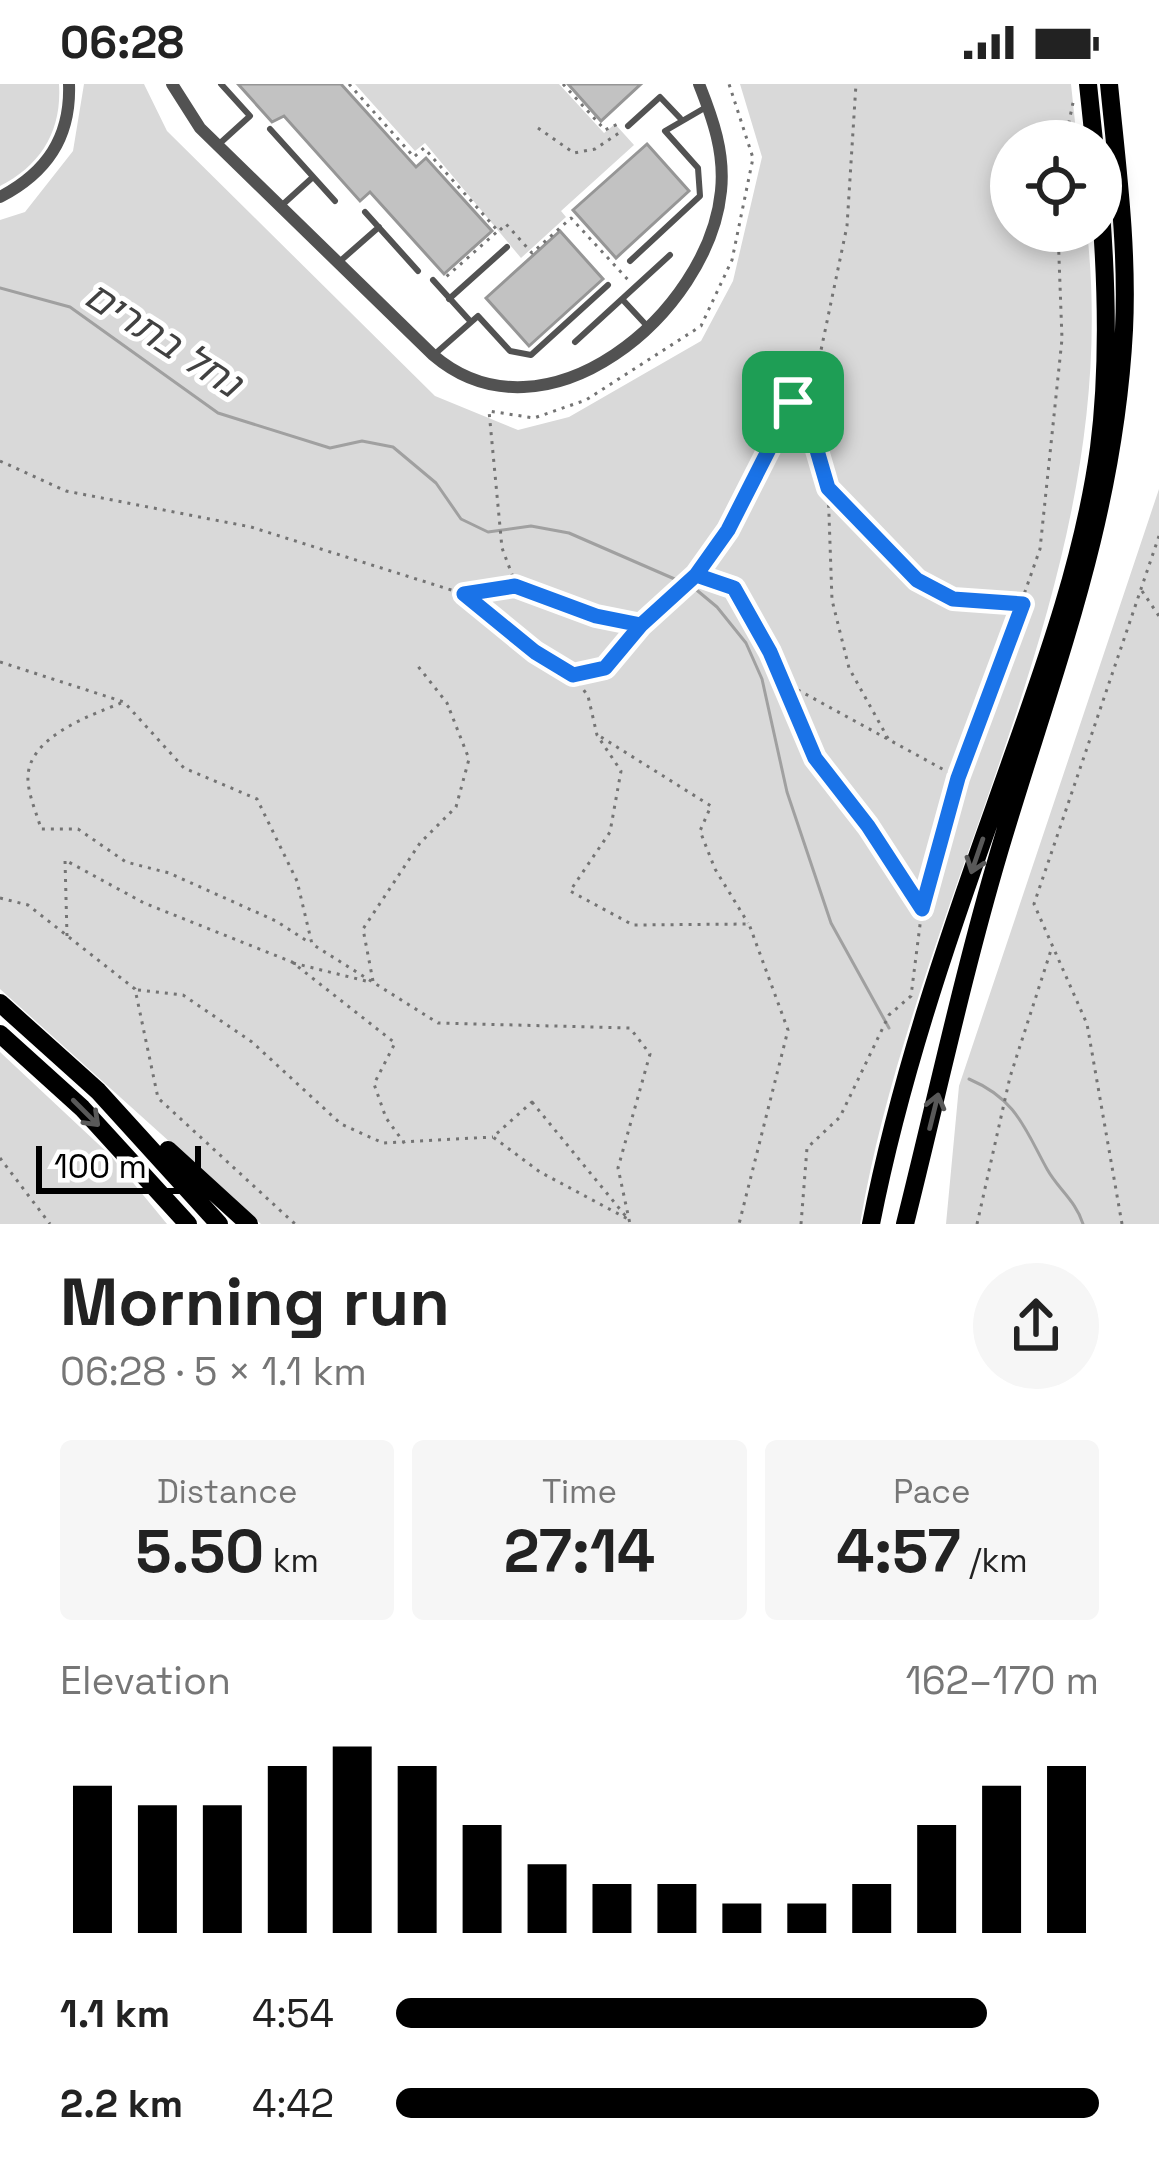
<!DOCTYPE html>
<meta charset="utf-8">
<style>
body{margin:0;font-family:"Space Grotesk","Noto Sans Hebrew",sans-serif;background:#f6f6f6;color:#222;height:100vh;display:flex;flex-direction:column;font-size:45px;white-space:nowrap}
*{box-sizing:border-box;margin:0}
p{font-size:39px;color:#767676}
.icon{flex:none;width:66px;height:66px;fill:none;stroke:currentColor;stroke-width:2;stroke-linecap:round;stroke-linejoin:round}
.map{position:relative;height:1140px;overflow:hidden}
.side{display:flex;flex-direction:column;background:#fff;flex:1}
.side>*{flex:none}
.controls{position:absolute;left:990px;top:36px;display:grid;gap:24px}
.controls a{display:grid;place-items:center;width:132px;height:132px;border-radius:50%;background:#fff;box-shadow:0 6px 18px #0003;font-size:60px}
.scale{position:absolute;left:36px;bottom:30px;width:165px;box-sizing:border-box;padding-left:12px;border:6px solid #000;border-top:0;font-size:33px;line-height:42px;white-space:nowrap;color:#000;-webkit-text-stroke:9px #fff;paint-order:stroke}
.pin{position:absolute;display:grid;place-items:center;width:102px;height:102px;color:#fff;margin:-51px;border-radius:24px;box-shadow:0 6px 18px #0006}
.round{display:grid;place-items:center;flex:none;width:126px;height:126px;border-radius:63px;background:#f6f6f6}
.headline{display:flex;align-items:center;justify-content:space-between;height:204px;padding:0 60px}
h1{font-size:66px;font-weight:700;line-height:90px}
.metrics{display:grid;grid-template-columns:repeat(3,1fr);gap:18px;height:204px;padding:12px 60px}
.metrics div{display:grid;align-content:center;border-radius:12px;background:#f6f6f6;text-align:center}
.metrics b{font-size:60px;font-weight:700}
.metrics small{font-size:33px;font-weight:400}
.metrics p{font-size:33px}
.chart{height:336px;padding:24px 60px}
.chart p{display:flex;justify-content:space-between}
.chart svg{width:100%;height:216px;margin-top:12px;stroke:#000;stroke-width:6}
ul{padding:0 60px;list-style:none;font-size:39px}
li{display:grid;grid-template-columns:192px 144px 1fr;align-items:center;height:90px}
li i{height:30px;border-radius:15px;background:#000}
.status{display:flex;justify-content:space-between;align-items:center;height:84px;padding:0 60px;background:#fff;direction:ltr}
.status svg{height:33px;fill:currentColor}
.map>svg:first-child{display:block}
</style>
<div class="status"><b>06:28</b><svg viewBox="0 0 49 12"><path d="M0 12V9h3v3zM5 12V6h3v6zM10 12V3h3v9zM15 12V0h3v12zM26 1h20v11H26zM47 4h2v5h-2z"/></svg></div>
<div class="map">
<svg width="1159" height="1140" viewBox="0 0 1159 1140">
<rect width="100%" height="100%" fill="#fff"/>
<path fill="#d9d9d9" d="M0 0H59C62 47 41 81 0 102Z
M84 0H144L167 47 435 312 518 346 569 333 701 257 733 197 762 73 740 0H1071L1077 57H1011V147H1087C1126 497 917 805 860 1140H261L0 905V136L25 128 73 67Z
M355 0H559L604 49 615 40 634 61 561 127 566 133 521 174 425 59 415 67Z
M1159 405V1140H946L959 1002Z
M0 968 111 1072 167 1140H0Z"/>
<g fill="none" stroke-linecap="round" stroke-linejoin="round">
<path stroke="#a0a0a0" stroke-width="3" d="M0 204 70 223 218 329 330 364 362 357 393 363 436 399 461 435 488 448 531 442 569 449 693 503 717 523 746 559 762 595 787 708 831 839 889 944
M969 995C1016 1015 1024 1043 1047 1085 1058 1105 1076 1117 1083 1140"/>
</g>
<path fill="#c2c2c2" stroke="#969696" stroke-width="3" d="M238 0H341L416 83 426 74 492 147 444 190 370 108 360 117 284 32 272 38Z
M568 0H641L601 37Z
M647 60 689 107 616 174 573 126Z
M560 147 603 195 529 262 486 214Z"/>
<g fill="none" stroke-linecap="round" stroke-linejoin="round">
<path stroke="#747474" stroke-width="3" stroke-dasharray="3 6" stroke-linecap="butt" d="M349 0 414 73 424 64 498 147 446 193
M563 0 605 46 618 40
M538 44 574 69 595 65 622 47
M1065 57 1074 14
M500 146 506 140 532 169 571 134 631 199
M794 320 814 356 828 403 832 516 849 584 890 658
M0 377 66 407 251 443 464 510 535 569 573 591 588 612 597 651 621 687 610 748 570 807 633 841 749 840 788 946 739 1140
M829 405C905 477 904 516 1021 520
M698 492 734 504 770 568 778 595 957 693
M516 501 502 464 489 327 534 334 586 316 701 242 732 176 753 74 729 0
M1142 507 1159 532
M464 510 516 501 596 532 641 541 605 584 575 590
M641 541 696 491 728 446 755 385 820 271 847 142 856 0
M0 578 124 618 184 684 257 715 297 797 312 860 438 939 630 944 650 970 618 1084 630 1140
M779 597C814 681 873 749 922 825
M121 619C89 632 25 654 28 697 29 713 37 730 41 745H78L126 778 169 789 276 837 310 859
M601 653 711 722 700 747 715 785 748 839
M0 814 28 821 135 905 158 1014 295 1140
M67 852 65 776 144 819 292 878 395 959 374 1000 386 1034 405 1060
M293 879 366 897
M373 897 363 845 420 759 456 723 469 675 447 619 417 581
M138 906 183 911 252 958 341 1040 383 1059 493 1053
M532 1018 628 1135 540 1088 493 1053Z
M0 1074 50 1140
M801 1140 807 1064 840 1033 889 931 911 912 922 825 946 732 1040 465 1062 255 1058 147
M977 1140 1010 993 1052 863
M1122 1140 1087 940 1034 820 1159 452"/>
<path stroke="#525252" stroke-width="6" d="M628 42 660 13 680 34
M270 45 335 117
M218 61 250 32 221 0
M280 123 313 93
M365 128 418 187
M630 177 700 112 698 84 665 47 708 22
M338 179 379 143
M433 196 471 238
M449 215 507 163
M622 215 648 243
M575 258 670 171
M436 269 478 232 510 267 531 271 608 201"/>
<path stroke="#525252" stroke-width="12" d="M172 0 200 44 433 271C545 367 709 229 721 107 725 69 713 35 699 0
M0 113C46 89 71 54 69 0"/>
<path stroke="#000" stroke-width="18" d="M1088 0 1094 57
M0 919 98 1007 219 1140
M0 950 82 1024 188 1140
M168 1066 249 1140
M871 1140C899 997 946 859 995 722 1036 605 1082 488 1099 364 1109 286 1107 206 1101 128
M905 1140C936 1016 963 890 999 768 1052 589 1114 437 1124 246 1128 163 1117 82 1109 0"/>
</g>
<defs><path id="oneway-shaft" d="M-6 0H5M1.5-3L5.5 0L1.5 3" fill="none" stroke-width="1.6" stroke-linecap="round" stroke-linejoin="round" transform="scale(3)"/></defs>
<g stroke="#595959">
<use href="#oneway-shaft" transform="translate(977 772) rotate(109)"/>
<use href="#oneway-shaft" transform="translate(934 1027) rotate(-76)"/>
<use href="#oneway-shaft" transform="translate(86 1029) rotate(45)"/>
</g>
<g fill="none" stroke-linecap="round" stroke-linejoin="round">
<g stroke="#fff" stroke-width="24">
<path id="route" d="M793 318 728 446 696 491 641 541 596 532 515 502 464 510 535 568 573 591 605 584 641 541 696 491 734 504 770 568 815 674 868 742 922 825 958 694 1023 520 953 515 917 496 828 404 814 356 793 318"/>
</g>
<use href="#route" stroke="#1a73e8" stroke-width="15"/>
</g>
<g text-anchor="middle" dominant-baseline="central" stroke-width="10" stroke-linejoin="round" paint-order="stroke">
<g font-size="39" font-style="italic" fill="#414141" stroke="#fff">
<text transform="translate(163 255) rotate(33)">נחל בתרים</text>
</g>
</g>
</svg>
<div class="controls">
<a><svg class="icon" aria-label="locate" viewBox="0 0 24 24"><circle cx="12" cy="12" r="6"/><path d="M12 2v4M12 18v4M2 12h4M18 12h4"/></svg></a>
</div>
<div class="scale">100 m</div>
<div class="pin" style="left:793px;top:318px;background:#1e9e55"><svg class="icon" aria-label="arrive" viewBox="0 0 24 24"><path d="M6 21V4h12l-3 4 3 4H6"/></svg></div>
</div>
<section class="side">
<div class="headline"><div><h1>Morning run</h1><p>06:28 · 5 × 1.1 km</p></div><a class="round"><svg class="icon" aria-label="share" viewBox="0 0 24 24"><path d="M12 15V3M7 8l5-5 5 5M5 13v7h14v-7"/></svg></a></div>
<div class="metrics">
<div><p>Distance</p><b>5.50<small> km</small></b></div>
<div><p>Time</p><b>27:14</b></div>
<div><p>Pace</p><b>4:57<small> /km</small></b></div>
</div>
<div class="chart"><p><span>Elevation</span>162–170 m</p>
<svg viewBox="0 0 160 44" preserveAspectRatio="none"><path d="M5 44V14M15 44V18M25 44V18M35 44V10M45 44V6M55 44V10M65 44V22M75 44V30M85 44V34M95 44V34M105 44V38M115 44V38M125 44V34M135 44V22M145 44V14M155 44V10"/></svg>
</div>
<ul>
<li><b>1.1 km</b>4:54<i style="width:84%"></i></li>
<li><b>2.2 km</b>4:42<i style="width:100%"></i></li>
</ul>
</section>
